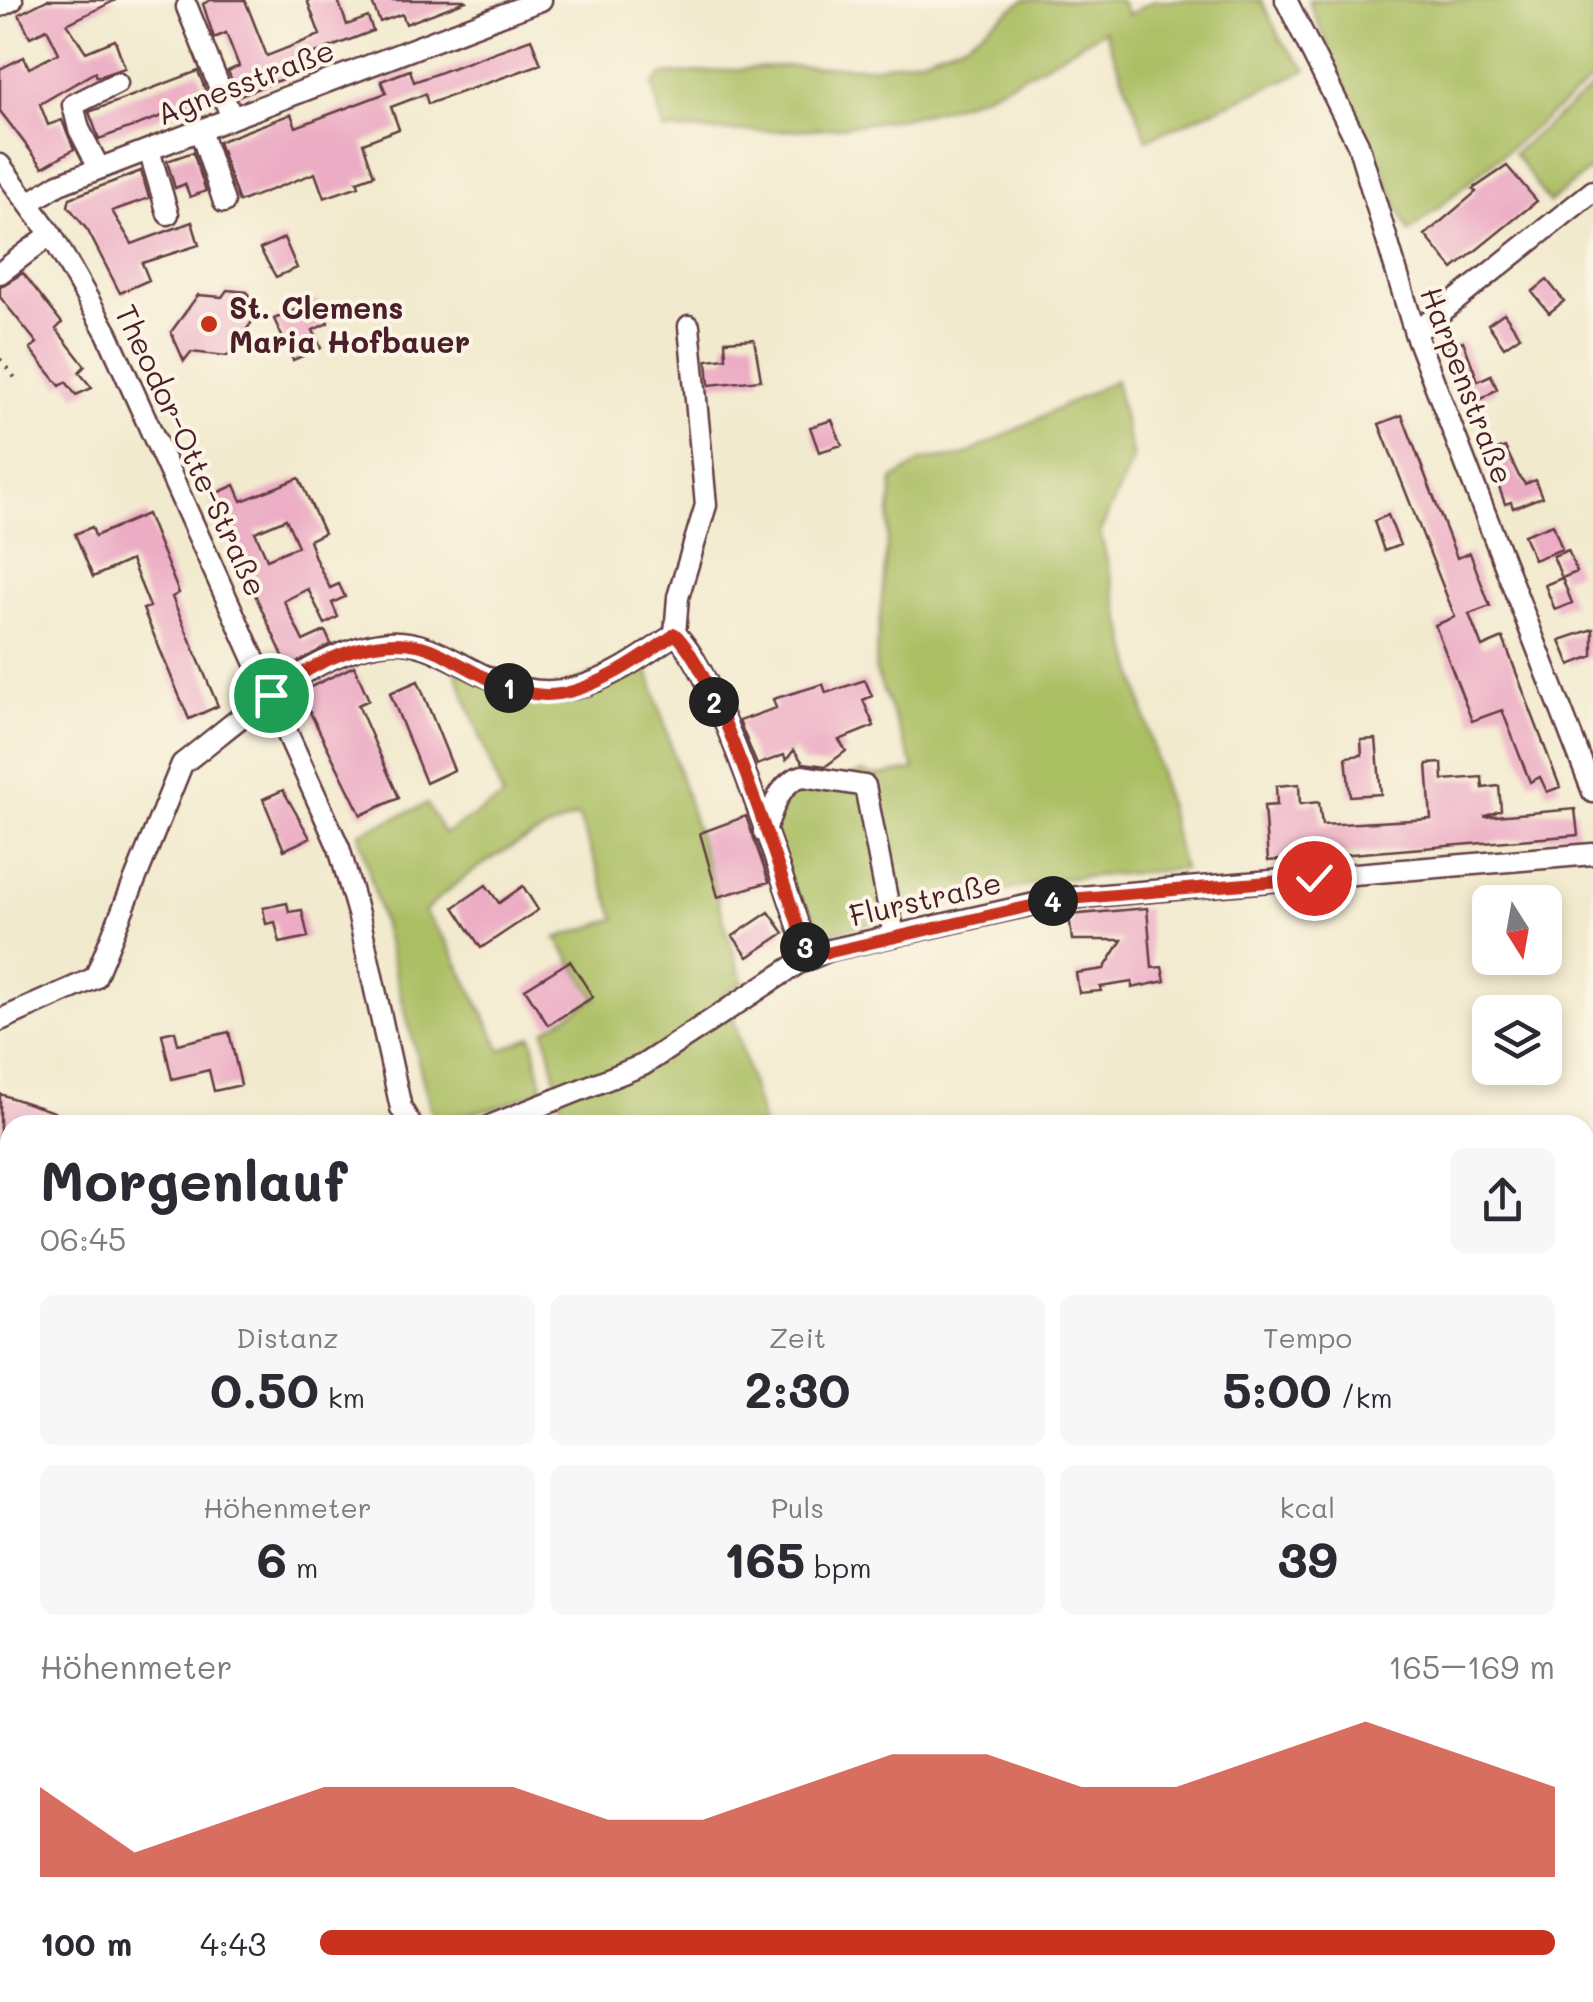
<!DOCTYPE html>
<html lang="de">
<meta charset="utf-8">
<style>
body{margin:0;font-family:Mali,sans-serif;background:#f7f7f7;color:#2b2b33;height:100vh;display:flex;flex-direction:column;font-size:38px;white-space:nowrap}
*{box-sizing:border-box;margin:0}
p{font-size:32px;color:#7c7c81}
.icon{flex:none;width:55px;height:55px;fill:none;stroke:currentColor;stroke-width:2;stroke-linecap:round;stroke-linejoin:round}
.map{position:relative;flex:1;overflow:hidden}
.details{position:absolute;left:0px;top:1115px;width:1595px;height:888px;display:flex;flex-direction:column;background:#fff;border-radius:30px 30px 0 0;box-shadow:0 5px 15px #0003}
.details>*{flex:none}
.needle{width:65px;rotate:169deg}
.fabs{position:absolute;left:1472px;top:885px;display:grid;gap:20px}
.fabs a{display:grid;place-items:center;width:90px;height:90px;border-radius:15px;background:#fff;box-shadow:0 5px 15px #0003;font-size:50px}
.pin{position:absolute;display:grid;place-items:center;width:85px;height:85px;color:#fff;margin:-42px;border:5px solid #fff;border-radius:50%;box-shadow:0 2px 10px #0007}
.km{position:absolute;width:50px;height:50px;margin:-25px;border-radius:50%;background:#222;color:#fff;font-size:28px;line-height:50px;text-align:center}
.round{display:grid;place-items:center;flex:none;width:105px;height:105px;border-radius:15px;background:#f7f7f7}
.summary{display:flex;align-items:center;justify-content:space-between;height:170px;padding:0 40px}
h1{font-size:55px;font-weight:700;line-height:75px}
.metrics{display:grid;grid-template-columns:repeat(3,1fr);gap:15px;height:170px;padding:10px 40px}
.metrics div{display:grid;align-content:center;border-radius:15px;background:#f7f7f7;text-align:center}
.metrics b{font-size:50px;font-weight:700}
.metrics small{font-size:28px;font-weight:400}
.metrics p{font-size:28px}
.chart{height:280px;padding:20px 40px}
.chart p{display:flex;justify-content:space-between}
.chart svg{width:100%;height:180px;margin-top:10px;fill:#c8321e;opacity:.7}
ul{padding:0 40px;list-style:none;font-size:32px}
li{display:grid;grid-template-columns:160px 120px 1fr;align-items:center;height:75px}
li i{height:25px;border-radius:12px;background:#c8321e}
.map>svg:first-child{display:block}
</style>
<div class="map">
<svg width="1593" height="2002" viewBox="0 0 1593 2002">
<rect width="100%" height="100%" fill="#fcf5e5"/>
<filter id="ink" filterUnits="userSpaceOnUse"><feTurbulence type="fractalNoise" baseFrequency=".01" numOctaves="2"/><feDisplacementMap in="SourceGraphic" scale="20" xChannelSelector="R" yChannelSelector="G"/><feConvolveMatrix kernelMatrix="1 2 1 2 8 2 1 2 1" color-interpolation-filters="sRGB"/></filter>
<filter id="wash" filterUnits="userSpaceOnUse"><feTurbulence type="fractalNoise" baseFrequency=".0048" numOctaves="4" result="noise"/><feDisplacementMap in="SourceGraphic" scale="40" xChannelSelector="R" yChannelSelector="G"/><feGaussianBlur stdDeviation="2.25" result="paint"/><feColorMatrix in="noise" values="0 0 0 0 0 0 0 0 0 0 0 0 0 0 0 0 0 1.4 0 .05"/><feComposite in="paint" operator="in"/></filter>
<g filter="url(#wash)">
<rect width="100%" height="100%" fill="#f2eace"/>
<path fill="#aabe62" stroke="#7a6e46" stroke-width="2.5" d="M1024 0H1120L1128 15 1154 0H1261L1282 42 1307 70 1147 139 1104 30C1054 59 1002 92 946 108 852 133 759 133 663 130L653 85 662 75 782 66 872 67 920 58 966 42Z
M1308 0H1593V79L1409 232Z
M1593 87V167L1549 203 1514 153Z
M1115 380 1133 459 1100 532 1183 869 1057 879 809 937 760 795 768 800 863 772 874 776 915 770 875 670 893 480 923 460 963 456Z
M644 657 743 983 726 992 763 1125H524L562 1107 545 1030 596 998 556 938 616 919 578 816C516 842 473 865 424 912L447 942 502 1050 532 1036 543 1089 495 1108 442 1118 431 1111 359 833 427 804 444 834 503 798 453 664 526 698Z
M0 1191H10V1689L0 1675Z"/>
<path fill="#87a558" stroke="#686242" stroke-width="2.5" d="M286 1993H445L449 2002H298Z"/>
<g fill="none" stroke-linecap="round" stroke-linejoin="round">
<path stroke="#6d9bd5" stroke-width="5" d="M0 1491 10 1487
M1588 2002 1593 1993"/>
</g>
<g id="blocks">
<path fill="#ecacc4" fill-rule="evenodd" d="M47 0H116L67 24 86 52 115 40 125 68 97 77 95 72 40 104 48 125 62 120 74 149 43 167 0 111V69L24 57 29 68 59 53 47 29 30 37 19 14Z
M211 0H245L267 56 320 35 307 0H338L347 25 368 17 373 31 289 63 293 75 238 96 228 71 239 66 226 33 214 38 203 4Z
M371 0H465L466 1 406 24 402 14 380 22Z
M531 39 541 64 428 104 425 94 391 107 399 129 363 143 374 175 357 181 359 186 324 198 315 173 239 202 218 142 291 114 296 127 386 93 381 81 410 70 414 82Z
M198 71 209 99 99 139 89 112Z
M193 152 206 191 190 197 185 184 175 188 167 161Z
M1507 166 1537 201 1453 269 1425 235 1476 192 1473 189Z
M141 171 149 198 112 211 132 244 192 222 199 245 142 263 149 280 120 293 88 231 68 206 70 198Z
M284 238 297 268 276 277 260 249Z
M23 273 62 323 56 329 85 366 79 372 92 388 76 395 66 382 60 386 30 349 37 343 0 297V287Z
M1547 280 1564 301 1549 313 1532 292Z
M227 290 247 292 257 315 227 356 191 352 184 361 171 332 198 295 222 297Z
M318 300 328 323 313 330 321 348 293 360 274 319Z
M1504 313 1520 336 1504 347 1488 324Z
M754 339 761 380 709 385 707 360 726 358 725 341Z
M1463 341 1478 381 1491 375 1497 389 1480 400 1468 401 1445 347Z
M1402 415 1457 558 1470 553 1490 606 1469 614 1482 647 1503 638 1560 787 1547 792 1540 777 1530 782 1502 710 1472 721 1435 625 1455 617 1379 424Z
M832 420 842 445 819 452 810 427Z
M1505 447 1519 476 1525 484 1535 480 1542 497 1513 508 1511 502 1505 504 1495 476 1502 474 1492 452Z
M299 478 324 533 309 540 315 558 330 588 339 584 345 597 332 603 338 617 325 624 308 589 284 601 303 641 325 631 331 644 288 667 210 496 235 485 242 501ZM286 519 298 546 267 559 255 532Z
M147 514 179 593 172 597 218 706 189 719 143 609 150 607 131 560 93 577 75 534 92 527 95 536Z
M1388 515 1400 545 1384 551 1374 521Z
M1553 524 1562 549 1534 560 1524 535Z
M1568 550 1577 572 1562 578 1572 603 1555 610 1545 585 1562 578 1553 556Z
M1593 629V656L1570 665 1560 640Z
M354 666 369 700 358 705 399 798 361 815 300 692Z
M865 680 872 696 863 700 874 726 839 740 846 751 826 766 803 763 794 750 786 760 784 755 757 765 739 721 776 708 773 699 823 684 826 693Z
M418 681 454 770 426 783 390 693Z
M1376 739 1381 794 1350 796 1346 757 1362 755 1361 740Z
M1442 763 1443 780 1482 777 1483 788 1499 786 1501 810 1484 817 1575 809 1578 835 1268 861 1264 806 1277 805 1276 786 1299 784 1300 804 1319 802 1322 825 1431 819 1427 764Z
M283 790 310 838 284 850 263 799Z
M746 816 769 882 718 897 700 833Z
M486 885 499 903 523 886 538 910 481 948 454 907Z
M287 903 289 912 302 910 308 937 280 943 275 922 266 924 263 908Z
M1147 908 1152 968 1162 967 1165 981 1132 988V982L1100 987 1101 991 1079 993 1076 973 1104 969 1122 940H1072L1069 915Z
M769 912 784 933 748 957 733 936Z
M570 961 593 997 548 1025 525 989Z
M175 1031 178 1044 229 1032 241 1085 214 1091 209 1070 172 1079 162 1034Z
M0 1094 54 1112 50 1125H8L5 1137 0 1136Z"/>
</g>
</g>
<g filter="url(#ink)">
<use href="#blocks" fill-opacity="0" stroke="#633d43" stroke-width="2.5"/>
<g fill="none" stroke-linecap="round" stroke-linejoin="round">
<g stroke="#633d43" stroke-width="25">
<path id="minor" d="M1286 0 1358 144 1415 333 1593 792
M0 6 12 0
M187 7 232 118
M200 130 224 202
M149 150 168 214
M0 165 51 234 107 333 339 848 359 917 401 1108 411 1125
M99 168 79 129 73 105 117 83
M29 203 59 184 541 0
M0 273 51 234
M689 326 706 505 678 597 675 634C720 675 785 890 809 957
M1415 333 1593 191
M764 832C773 811 778 782 803 776L865 786 894 935
M0 1020 95 978 182 764C240 720 313 649 389 642 418 640 442 654 467 667 554 714 599 687 675 634
M492 1125 643 1065 797 964 830 950 1057 899 1593 854
M1585 1796 1593 1797
M0 1885V1907
M0 1958 10 1956
M450 1992 454 2002"/>
</g>
<g stroke="#633d43" stroke-width="32">
<path id="major" d="M0 1746 10 1760
M0 1864 10 1882
M73 1992 79 2002
M233 1992 245 2002"/>
</g>
<path stroke="#633d43" stroke-width="4" stroke-dasharray="2.5 8" stroke-linecap="butt" d="M0 359 16 379
M30 1992 37 2002"/>
<use href="#minor" stroke="#fff" stroke-width="20"/>
<use href="#major" stroke="#fff" stroke-width="28"/>
<path stroke="#4a1f2b" stroke-width="2.5" d="M0 1783 10 1797
M0 1829 10 1847
M91 1992 96 2002
M147 1992 153 2002"/>
</g>
</g>
<g fill="none" stroke-linecap="round" stroke-linejoin="round" filter="url(#ink)">
<g stroke="#fff" stroke-width="20">
<path id="route" d="M271 695C315 661 385 625 440 653 473 670 506 694 545 695 588 696 641 658 675 634 720 675 785 890 809 957L1057 900 1314 878"/>
</g>
<use href="#route" stroke="#c8321e" stroke-width="12"/>
</g>
<circle fill="#c8321e" stroke="#fcf5e5" stroke-width="4" cx="209" cy="324" r="10"/>
<g text-anchor="middle" dominant-baseline="central" stroke-width="8" stroke-linejoin="round" paint-order="stroke">
<g font-size="30" fill="#4a1f2b" stroke="#fcf5e5">
<text transform="translate(245 81) rotate(-21)">Agnesstraße</text>
<text transform="translate(1468 385) rotate(69)">Harpenstraße</text>
<text transform="translate(192 450) rotate(65)">Theodor-Otte-Straße</text>
<text transform="translate(925 898) rotate(-13)">Flurstraße</text>
</g>
<g font-size="30" font-weight="bold" fill="#4a1f2b" stroke="#fcf5e5" text-anchor="start">
<text x="229" y="307">St. Clemens<tspan x="229" dy="34">Maria Hofbauer</tspan></text>
</g>
</g>
</svg>
<div class="fabs">
<a><svg class="needle" viewBox="-14 -14 28 28"><path d="M0-13l5 13h-10z" fill="#e53935"/><path d="M0 13l5-13h-10z" fill="#7c7c81"/></svg></a>
<a><svg class="icon" aria-label="layers" viewBox="0 0 24 24"><path d="M12 4l9 5-9 5-9-5zM3 14l9 5 9-5"/></svg></a>
</div>
<div class="pin" style="left:271px;top:695px;background:#1e9e55"><svg class="icon" aria-label="arrive" viewBox="0 0 24 24"><path d="M6 21V4h12l-3 4 3 4H6"/></svg></div>
<div class="pin" style="left:1314px;top:878px;background:#d93025"><svg class="icon" aria-label="check" viewBox="0 0 24 24"><path d="M5 12l5 5 9-10"/></svg></div>
<b class="km" style="left:509px;top:688px">1</b>
<b class="km" style="left:714px;top:702px">2</b>
<b class="km" style="left:805px;top:947px">3</b>
<b class="km" style="left:1053px;top:901px">4</b>
<section class="details">
<div class="summary"><div><h1>Morgenlauf</h1><p>06:45</p></div><a class="round"><svg class="icon" aria-label="share" viewBox="0 0 24 24"><path d="M12 15V3M7 8l5-5 5 5M5 13v7h14v-7"/></svg></a></div>
<div class="metrics">
<div><p>Distanz</p><b>0.50<small> km</small></b></div>
<div><p>Zeit</p><b>2:30</b></div>
<div><p>Tempo</p><b>5:00<small> /km</small></b></div>
</div>
<div class="metrics">
<div><p>Höhenmeter</p><b>6<small> m</small></b></div>
<div><p>Puls</p><b>165<small> bpm</small></b></div>
<div><p>kcal</p><b>39</b></div>
</div>
<div class="chart"><p><span>Höhenmeter</span>165–169 m</p>
<svg viewBox="0 0 160 44" preserveAspectRatio="none"><path d="M0 44V22L10 38L20 30L30 22L40 22L50 22L60 30L70 30L80 22L90 14L100 14L110 22L120 22L130 14L140 6L150 14L160 22V44z"/></svg>
</div>
<ul>
<li><b>100 m</b>4:43<i style="width:100%"></i></li>
</ul>
</section>
</div>
